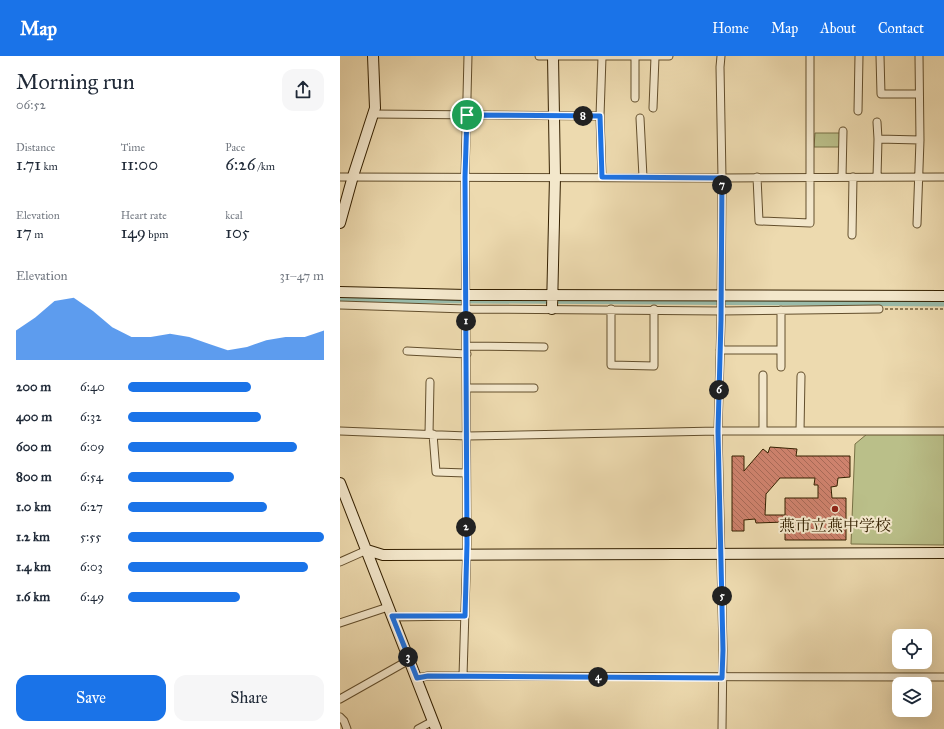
<!DOCTYPE html>
<meta charset="utf-8">
<style>
body{margin:0;font-family:"IM FELL Great Primer","Noto Serif JP",serif;background:#f6f6f7;color:#1f2937;height:100vh;display:flex;flex-direction:column;font-size:15px;white-space:nowrap}
*{box-sizing:border-box;margin:0}
p{font-size:13px;color:#747a83}
.icon{flex:none;width:22px;height:22px;fill:none;stroke:currentColor;stroke-width:2;stroke-linecap:round;stroke-linejoin:round}
.map{position:relative;flex:1;overflow:hidden}
.drawer{display:flex;flex-direction:column;background:#fff;width:340px}
.drawer>*{flex:none}
.controls{position:absolute;left:552px;top:573px;display:grid;gap:8px}
.controls a{display:grid;place-items:center;width:40px;height:40px;border-radius:8px;background:#fff;box-shadow:0 4px 16px #0002;font-size:20px}
.pin{position:absolute;display:grid;place-items:center;width:34px;height:34px;color:#fff;margin:-17px;border:2px solid #fff;border-radius:50%;box-shadow:0 1px 4px #0007}
.km{position:absolute;width:20px;height:20px;margin:-10px;border-radius:50%;background:#222;color:#fff;font-size:11px;line-height:20px;text-align:center}
.round{display:grid;place-items:center;flex:none;width:42px;height:42px;border-radius:12px;background:#f6f6f7}
.headline{display:flex;align-items:center;justify-content:space-between;height:68px;padding:0 16px}
h1{font-size:22px;font-weight:600;line-height:30px}
.figures{display:grid;grid-template-columns:repeat(3,1fr);gap:6px;height:68px;padding:4px 16px}
.figures div{display:grid;align-content:center}
.figures b{font-size:17px;font-weight:600}
.figures small{font-size:11px;font-weight:400}
.figures p{font-size:11px}
.chart{height:112px;padding:8px 16px}
.chart p{display:flex;justify-content:space-between}
.chart svg{width:100%;height:72px;margin-top:4px;fill:#1a73e8;opacity:.7}
.action{display:flex;gap:8px;margin-top:auto;padding:8px 16px}
.action a{flex:1;height:46px;border-radius:12px;background:#1a73e8;color:#fff;font-size:16px;font-weight:600;line-height:46px;text-align:center}
.action a+a{background:#f6f6f7;color:#1f2937}
ul{padding:0 16px;list-style:none;font-size:13px}
li{display:grid;grid-template-columns:64px 48px 1fr;align-items:center;height:30px}
li i{height:10px;border-radius:5px;background:#1a73e8}
header{display:flex;align-items:center;gap:24px;box-sizing:border-box;height:56px;padding:0 20px;background:#1a73e8;color:#fff}
header strong{font-size:19px}
nav{display:flex;gap:22px;margin-inline-start:auto;font-size:14px}
main{display:flex;flex:1;min-height:0}
.map>svg:first-child{display:block}
</style>
<header>
<strong>Map</strong>
<nav><a>Home</a><a>Map</a><a>About</a><a>Contact</a></nav>
</header>
<main>
<section class="drawer">
<div class="headline"><div><h1>Morning run</h1><p>06:52</p></div><a class="round"><svg class="icon" aria-label="share" viewBox="0 0 24 24"><path d="M12 15V3M7 8l5-5 5 5M5 13v7h14v-7"/></svg></a></div>
<div class="figures">
<div><p>Distance</p><b>1.71<small> km</small></b></div>
<div><p>Time</p><b>11:00</b></div>
<div><p>Pace</p><b>6:26<small> /km</small></b></div>
</div>
<div class="figures">
<div><p>Elevation</p><b>17<small> m</small></b></div>
<div><p>Heart rate</p><b>149<small> bpm</small></b></div>
<div><p>kcal</p><b>105</b></div>
</div>
<div class="chart"><p><span>Elevation</span>31–47 m</p>
<svg viewBox="0 0 160 44" preserveAspectRatio="none"><path d="M0 44V26L10 18L20 8L30 6L40 14L50 24L60 30L70 30L80 28L90 30L100 34L110 38L120 36L130 32L140 30L150 30L160 26V44z"/></svg>
</div>
<ul>
<li><b>200 m</b>6:40<i style="width:63%"></i></li>
<li><b>400 m</b>6:32<i style="width:68%"></i></li>
<li><b>600 m</b>6:09<i style="width:86%"></i></li>
<li><b>800 m</b>6:54<i style="width:54%"></i></li>
<li><b>1.0 km</b>6:27<i style="width:71%"></i></li>
<li><b>1.2 km</b>5:55<i style="width:100%"></i></li>
<li><b>1.4 km</b>6:03<i style="width:92%"></i></li>
<li><b>1.6 km</b>6:49<i style="width:57%"></i></li>
</ul>
<div class="action"><a>Save</a><a>Share</a></div>
</section>
<div class="map">
<svg width="604" height="673" viewBox="0 0 604 673">
<defs>
<pattern id="building-back-hatch" width="6" height="6" patternUnits="userSpaceOnUse"><rect width="6" height="6" fill="#ce826d"/><path d="M-1 5l2 2M0 0l6 6M5-1l2 2" fill="none" stroke="#a86a57"/></pattern>
</defs>
<rect width="100%" height="100%" fill="#eddaaf"/>
<filter id="stains"><feTurbulence type="fractalNoise" baseFrequency=".005" numOctaves="4"/><feColorMatrix values="0 0 0 0 .2 0 0 0 0 .09 0 0 0 0 .02 0 0 0 .5 -.17"/></filter>
<radialGradient id="worn" r=".72"><stop offset=".6" stop-color="#630" stop-opacity="0"/><stop offset="1" stop-color="#630" stop-opacity=".3"/></radialGradient>
<path fill="#babf89" stroke="#777044" d="M475 77H501V91H474Z
M527 378H604V489L511 488 515 388Z"/>
<g fill="none" stroke-linecap="round" stroke-linejoin="round">
<path stroke="#9ba" stroke-width="7" d="M0 243 604 247"/>
</g>
<path fill="url(#building-back-hatch)" stroke="#342000" fill-rule="evenodd" d="M430 391 457 393 456 400H510V421L498 422 497 430 491 431 492 442H506V484H445V466L416 467 415 463 404 464V475H392V400H404V415L423 393 428 397ZM440 422H475L474 429H478V442H445V459H425L426 438Z"/>
<g fill="none" stroke-linecap="round" stroke-linejoin="round">
<g stroke="#624e2c" stroke-width="9">
<path id="street" d="M199 0H329
M381 0 380 11 382 122 381 264 378 375 383 594 382 673
M540 0 541 38H579
M295 1V42
M313 52 315 1
M518 55 519 0
M33 58 260 60 262 1
M260 60 262 121
M300 62 303 121
M538 83 580 84
M0 121 382 122 604 121
M417 121 419 165 470 167V0
M502 121 503 75
M537 121 538 83 537 66
M577 168 580 84 579 0
M512 179 513 121
M0 249 126 253 381 255 539 253
M271 253V309L314 310V253
M127 290 204 291
M380 294H440
M67 295 127 298
M441 311V254
M127 332H194
M0 375 127 380 378 375H604
M423 375V319
M460 375 461 320
M89 378 90 326
M93 378 96 416 126 417
M0 506 27 494
M52 561 125 560
M0 567 48 551
M123 620 127 488 125 121 128 0
M77 622 88 620 604 621
M0 643 69 604
M0 661 4 665 7 673
M78 673 93 665"/>
</g>
<g stroke="#342000" stroke-width="12">
<path id="secondary" d="M0 167 13 120 35 52 33 0
M0 236 126 239 604 240
M212 253 215 121 213 0
M0 427 96 673
M27 494 43 499 604 497"/>
</g>
<path stroke="#342000" stroke-width="1" stroke-dasharray="3 2" stroke-linecap="butt" d="M545 253H604"/>
<use href="#street" stroke="#f3e7cb" stroke-width="7"/>
<use href="#secondary" stroke="#f3e7cb" stroke-width="10"/>
</g>
<g fill="none" stroke-linecap="round" stroke-linejoin="round">
<g stroke="#fff" stroke-width="8">
<path id="route" d="M127 59 260 60 262 121 382 122 381 264 378 375 383 594 382 622 88 620 77 622 52 560H125L127 488 125 121Z"/>
</g>
<use href="#route" stroke="#1a73e8" stroke-width="5"/>
</g>
<circle fill="#8f2418" stroke="#f3e7cb" stroke-width="1.5" cx="495" cy="453" r="4"/>
<g text-anchor="middle" dominant-baseline="central" stroke-width="4" stroke-linejoin="round" paint-order="stroke">
<g font-size="16" fill="#342000" stroke="#f3e7cb">
<text x="495" y="469">燕市立燕中学校</text>
</g>
</g>
<rect width="100%" height="100%" filter="url(#stains)"/>
<rect width="100%" height="100%" fill="url(#worn)"/>
</svg>
<div class="controls">
<a><svg class="icon" aria-label="locate" viewBox="0 0 24 24"><circle cx="12" cy="12" r="6"/><path d="M12 2v4M12 18v4M2 12h4M18 12h4"/></svg></a>
<a><svg class="icon" aria-label="layers" viewBox="0 0 24 24"><path d="M12 4l9 5-9 5-9-5zM3 14l9 5 9-5"/></svg></a>
</div>
<div class="pin" style="left:127px;top:59px;background:#1e9e55"><svg class="icon" aria-label="arrive" viewBox="0 0 24 24"><path d="M6 21V4h12l-3 4 3 4H6"/></svg></div>
<b class="km" style="left:126px;top:265px">1</b>
<b class="km" style="left:126px;top:471px">2</b>
<b class="km" style="left:68px;top:601px">3</b>
<b class="km" style="left:258px;top:621px">4</b>
<b class="km" style="left:382px;top:540px">5</b>
<b class="km" style="left:379px;top:334px">6</b>
<b class="km" style="left:382px;top:129px">7</b>
<b class="km" style="left:243px;top:60px">8</b>
</div>
</main>
